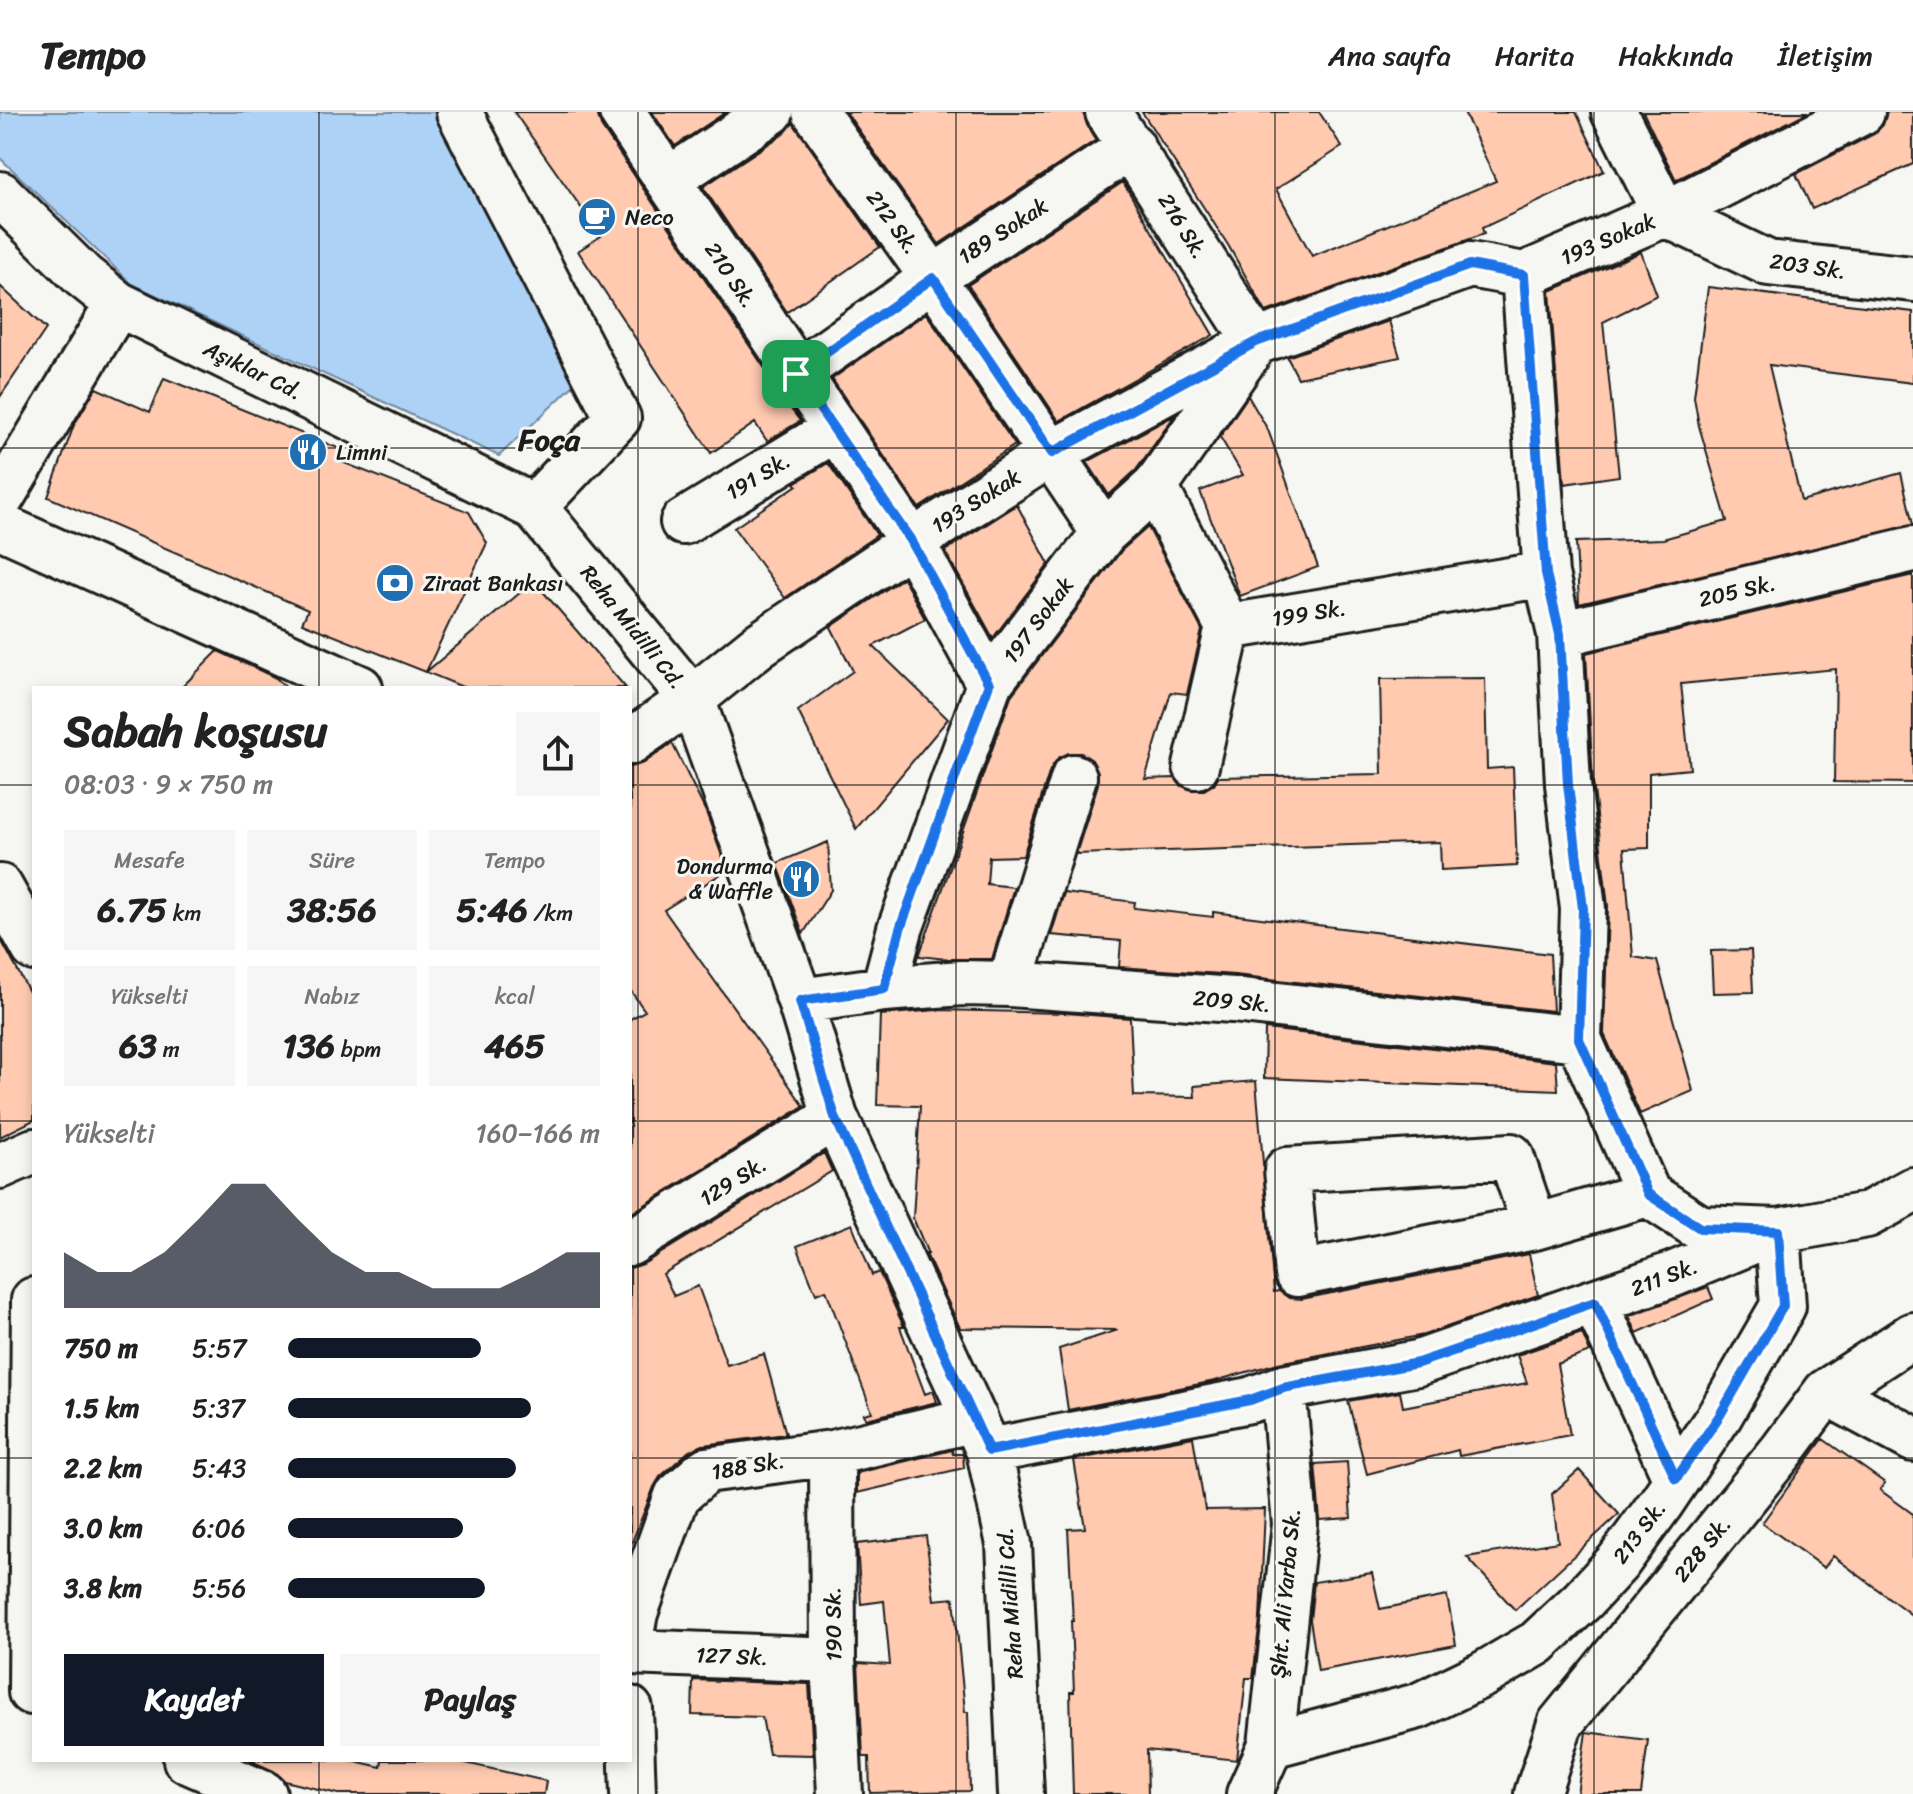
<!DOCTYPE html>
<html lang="tr">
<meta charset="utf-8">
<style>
body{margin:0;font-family:Sriracha,sans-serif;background:#f6f6f6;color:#222;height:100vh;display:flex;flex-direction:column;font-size:30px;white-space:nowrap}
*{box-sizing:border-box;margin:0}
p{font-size:26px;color:#767676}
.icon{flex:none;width:44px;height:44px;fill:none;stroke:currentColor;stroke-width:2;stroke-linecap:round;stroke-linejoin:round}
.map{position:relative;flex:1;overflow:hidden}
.details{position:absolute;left:32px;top:574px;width:600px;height:1076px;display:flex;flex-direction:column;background:#fff;border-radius:0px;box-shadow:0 4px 12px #0003}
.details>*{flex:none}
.pin{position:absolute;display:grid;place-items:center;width:68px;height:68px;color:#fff;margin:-34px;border-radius:16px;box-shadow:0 4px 12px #0006}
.round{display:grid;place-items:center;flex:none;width:84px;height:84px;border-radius:0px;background:#f6f6f6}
.summary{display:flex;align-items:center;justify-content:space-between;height:136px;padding:0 32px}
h1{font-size:44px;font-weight:700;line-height:60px}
.metrics{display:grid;grid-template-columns:repeat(3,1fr);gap:12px;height:136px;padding:8px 32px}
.metrics div{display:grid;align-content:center;border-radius:0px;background:#f6f6f6;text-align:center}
.metrics b{font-size:34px;font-weight:700}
.metrics small{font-size:22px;font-weight:400}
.metrics p{font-size:22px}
.chart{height:224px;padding:16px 32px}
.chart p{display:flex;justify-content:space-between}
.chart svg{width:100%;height:144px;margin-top:8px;fill:#111827;opacity:.7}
.cta{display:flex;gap:16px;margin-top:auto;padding:16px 32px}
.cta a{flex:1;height:92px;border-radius:0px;background:#111827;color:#fff;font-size:32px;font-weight:700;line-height:92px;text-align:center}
.cta a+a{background:#f6f6f6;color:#222}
ul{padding:0 32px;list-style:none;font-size:26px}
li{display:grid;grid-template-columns:128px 96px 1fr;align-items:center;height:60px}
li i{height:20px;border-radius:10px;background:#111827}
header{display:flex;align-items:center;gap:48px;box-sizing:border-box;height:112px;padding:0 40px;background:#fff;border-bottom:2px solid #e0e0e0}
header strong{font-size:38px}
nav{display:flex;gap:44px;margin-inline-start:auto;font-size:28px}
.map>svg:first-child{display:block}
</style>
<header>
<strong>Tempo</strong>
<nav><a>Ana sayfa</a><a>Harita</a><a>Hakkında</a><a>İletişim</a></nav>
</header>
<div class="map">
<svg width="1913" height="1682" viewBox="0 0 1913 1682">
<rect width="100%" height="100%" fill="#f6f6f2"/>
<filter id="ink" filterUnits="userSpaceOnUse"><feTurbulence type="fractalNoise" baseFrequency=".0125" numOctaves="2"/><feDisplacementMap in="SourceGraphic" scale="16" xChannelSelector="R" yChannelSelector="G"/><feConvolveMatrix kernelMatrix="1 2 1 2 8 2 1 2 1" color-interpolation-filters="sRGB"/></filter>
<g filter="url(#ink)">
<path fill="#add2f6" stroke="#73899f" stroke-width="2" d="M0 0H434L577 270 499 344 132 172 0 46Z"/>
<path fill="#ffcab0" stroke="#1c1c1c" stroke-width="2" d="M514 0H597L601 14 772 267 775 276 800 309 767 329 755 311 711 341 578 139 601 124Z
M652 0H726L675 34Z
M846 0H1083L1087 13 1096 28 939 132Z
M1142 0H1319L1342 35 1276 77 1312 144 1496 69 1464 0H1576L1604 59 1482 116 1484 122 1266 200 1228 133Z
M1643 0H1808L1676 68Z
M1887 0H1913V52L1812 97 1796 62 1874 22 1883 13Z
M793 11 880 135 787 200 703 75 785 21Z
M1123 70 1213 223 1059 309 968 173Z
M1641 140 1657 183 1603 210 1619 364 1564 372 1550 179Z
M0 174 46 217 0 285Z
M1708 175 1913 200V271L1769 253 1801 389 1901 361 1913 413 1579 492 1576 430 1663 427 1727 409 1699 314 1694 285Z
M926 201 1015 333 919 396 832 267Z
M1389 209 1400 245 1298 266 1287 245Z
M164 266 343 338 339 349 469 400 487 431 426 560 302 511 308 498 48 385 74 313 96 276 150 300Z
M1248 284 1268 318 1318 455 1240 484 1200 379 1243 363 1220 325Z
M1175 303 1136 358 1109 383 1087 350Z
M828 351 877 423 785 486 734 416 797 373 795 371Z
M1017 393 1049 452 993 526 945 439Z
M1148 415 1202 518 1187 582 1171 580 1145 667 1175 666 1180 673 1191 678H1204L1214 672 1218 665 1382 662 1380 567 1485 566 1487 657 1513 655 1517 754 1441 758 1440 730 1076 742 1098 672V660L1092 648 1081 641H1069L1058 646 1050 658 1023 744 989 745 987 772 1014 775 992 847H946L919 844 1011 584 1122 438Z
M1913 463V671L1834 670 1836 557 1681 572 1690 657 1649 661V736L1624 737 1633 845 1657 849 1693 979 1640 1002 1604 922 1608 794 1593 670 1586 541Z
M903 466 925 507 873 534 948 607 856 717 798 599 853 559 831 515Z
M534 469 626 576H465L426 560Z
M218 539 276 566 287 576H181Z
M672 631 706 700 727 758 664 798 804 994 630 1102V907L645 899 630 878V655L644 651Z
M828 730 831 778 803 822 777 751Z
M1064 781 1135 790 1134 796 1213 805V800L1550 842 1553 899 1235 863 1119 855 1121 829 1051 823Z
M0 826 34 889V1008L0 1025Z
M1751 838 1753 880 1713 881 1711 839Z
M937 898 1065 901 1130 906 1134 984 1195 985 1194 974 1256 969 1274 1180 1279 1179 1289 1186 1302 1187 1529 1142 1538 1183 1424 1223 1278 1251 1215 1269 1068 1298 1059 1237 1118 1218 960 1216 926 1142H928L913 1106 920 994 877 993 880 903Z
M1265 917 1556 950 1558 978 1264 966Z
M824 1041 832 1059 663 1162 674 1184 698 1174 727 1253 764 1242 786 1322 703 1333 689 1339 660 1365 654 1375 630 1435V1156L643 1152Z
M852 1112 872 1163 879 1160 904 1215H900L925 1282 933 1279 937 1290 866 1307 864 1302 872 1300 826 1178 816 1182 797 1134Z
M1708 1175 1713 1187 1637 1221 1629 1204Z
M1582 1221 1590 1240 1557 1252 1570 1323 1459 1344 1458 1338 1367 1362 1348 1289 1400 1280 1403 1295 1527 1271 1517 1243Z
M1193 1325 1205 1398 1265 1397 1260 1507 1253 1566H1246L1237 1648 1147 1638 1148 1682H1073L1070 1580H1074L1071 1509H1073L1068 1417 1085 1416 1074 1348Z
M1823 1327 1885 1371 1880 1378 1913 1402V1504L1833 1444 1824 1456 1762 1411Z
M952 1338 953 1342H963L964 1356 857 1381V1361Z
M1347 1350 1351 1406 1320 1408 1315 1352Z
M1579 1358 1619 1402 1515 1498 1467 1445 1558 1430 1552 1382Z
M926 1424 934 1488 954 1486 965 1600H968L970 1679 870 1681 869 1645H863L858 1551 890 1553 884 1489 861 1492 857 1432Z
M1372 1461 1380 1497 1447 1484 1456 1533 1318 1559 1310 1508 1314 1470Z
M693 1568 809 1572 813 1643 769 1642 762 1605 692 1603Z
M1586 1620 1648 1628 1641 1682H1577Z
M249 1648H350L381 1655 382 1648H452L546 1669 544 1682H338L285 1669 274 1659Z"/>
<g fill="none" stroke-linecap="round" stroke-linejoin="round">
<g stroke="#1c1c1c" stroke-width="50">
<path id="minor" d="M459 0 618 306 534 395
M622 0 912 430 989 572
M815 0 933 166 1104 421
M1614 0 1665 102 1768 151 1913 167
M668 68 771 0
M0 82 83 164 118 192 534 395 692 587 800 889 835 1005 989 1339 1009 1432 1021 1682
M1524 163 1546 462 1560 522 1568 672 1583 797 1579 927 1648 1082 1700 1116 1778 1119 1867 1103 1913 1078
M796 262 933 166 1132 34
M1155 375 1228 515 1546 462
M0 388 118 192
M683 410 834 318
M0 414 360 576
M1560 522 1913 437
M630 630 692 587 759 533 912 430 1052 341 1256 230 1470 153 1524 163 1665 102 1862 0
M1196 654 1228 515
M0 775 34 836
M1010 872 1074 665
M884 877 900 817 989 572 1104 421 1155 375 1256 230 1108 0
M800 889 884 877 962 871 1010 872 1233 888 1579 927
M0 1054 34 1039
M1535 1115 1511 1044 1287 1058 1297 1162 1535 1115 1648 1082
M630 1131 835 1005
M1595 1190 1676 1367
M1826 1280 1913 1223
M989 1339 1250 1288 1283 1276 1418 1251 1674 1162 1765 1124
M832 1341 833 1548 840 1682
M630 1528 635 1501 677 1384 706 1358 832 1341 975 1307
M630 1540 833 1548
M31 1580 34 1188
M630 1597 633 1682
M1271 1633 1418 1594 1482 1563 1537 1531 1583 1488 1618 1450 1661 1391 1720 1303 1783 1194 1778 1119
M186 1648 264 1682
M1249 1682 1271 1633 1295 1412 1283 1276
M1537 1682 1560 1612 1782 1339 1826 1280 1913 1327"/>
</g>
<use href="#minor" stroke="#f6f6f2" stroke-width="44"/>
</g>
</g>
<g fill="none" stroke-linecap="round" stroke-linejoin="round" filter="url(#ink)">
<g stroke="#fff" stroke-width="16">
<path id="route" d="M1470 153 1524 163 1546 462 1560 522 1568 672 1583 797 1579 927 1648 1082 1700 1116 1778 1119 1783 1194 1720 1303 1676 1367 1595 1190 1418 1251 1283 1276 1250 1288 989 1339 835 1005 800 889 884 877 900 817 989 572 912 430 796 262 933 166 1052 341 1256 230Z"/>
</g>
<use href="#route" stroke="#1a73e8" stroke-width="10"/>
</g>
<path fill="none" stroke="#1c1c1c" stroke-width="2" stroke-opacity="0.55" d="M319 0V576M638 0V1682M956 0V1682M1275 0V1682M1594 0V1682M0 336H1913M0 673H34M630 673H1913M0 1009H34M630 1009H1913M0 1346H34M630 1346H1913M319 1648V1682"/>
<defs>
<g id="cafe-disc" transform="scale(2)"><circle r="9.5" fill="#1f6fb2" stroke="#f6f6f2"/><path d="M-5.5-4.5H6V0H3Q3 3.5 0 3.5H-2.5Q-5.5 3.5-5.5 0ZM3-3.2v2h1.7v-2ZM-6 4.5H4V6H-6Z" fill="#fff"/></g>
<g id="restaurant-disc" transform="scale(2)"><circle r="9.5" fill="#1f6fb2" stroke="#f6f6f2"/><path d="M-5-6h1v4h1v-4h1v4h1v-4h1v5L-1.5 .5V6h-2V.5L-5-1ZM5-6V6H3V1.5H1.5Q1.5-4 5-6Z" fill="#fff"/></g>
<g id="bank-disc" transform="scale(2)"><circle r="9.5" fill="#1f6fb2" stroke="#f6f6f2"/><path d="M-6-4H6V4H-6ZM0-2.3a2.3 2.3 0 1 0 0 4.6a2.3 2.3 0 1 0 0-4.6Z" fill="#fff"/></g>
</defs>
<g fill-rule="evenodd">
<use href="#cafe-disc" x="597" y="105"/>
<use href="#restaurant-disc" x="308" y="340"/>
<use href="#bank-disc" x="395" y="471"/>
<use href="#restaurant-disc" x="801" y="767"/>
</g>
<g text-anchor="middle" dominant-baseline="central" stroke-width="6" stroke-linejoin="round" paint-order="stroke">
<g font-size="22" fill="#1c1c1c" stroke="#f6f6f2" text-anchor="start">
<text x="625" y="105">Neco</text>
<text x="336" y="340">Limni</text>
<text x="423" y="471">Ziraat Bankası</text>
<text x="773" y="754" text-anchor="end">Dondurma<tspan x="773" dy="25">&amp; Waffle</tspan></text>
</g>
<g font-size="22" fill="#1c1c1c" stroke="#f6f6f2">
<text transform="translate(893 110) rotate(54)">212 Sk.</text>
<text transform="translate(1183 114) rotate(58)">216 Sk.</text>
<text transform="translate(1003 119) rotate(-33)">189 Sokak</text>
<text transform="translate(1608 127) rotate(-23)">193 Sokak</text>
<text transform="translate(1808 154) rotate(8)">203 Sk.</text>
<text transform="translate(731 163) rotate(56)">210 Sk.</text>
<text transform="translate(253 258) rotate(26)">Aşıklar Cd.</text>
<text transform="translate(758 364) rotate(-31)">191 Sk.</text>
<text transform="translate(976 389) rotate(-32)">193 Sokak</text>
<text transform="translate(1737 479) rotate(-13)">205 Sk.</text>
<text transform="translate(1309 501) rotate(-9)">199 Sk.</text>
<text transform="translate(1038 508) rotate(-53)">197 Sokak</text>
<text transform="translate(633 515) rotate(51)">Reha Midilli Cd.</text>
<text transform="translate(1232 889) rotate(5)">209 Sk.</text>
<text transform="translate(733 1069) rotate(-32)">129 Sk.</text>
<text transform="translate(1664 1165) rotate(-21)">211 Sk.</text>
<text transform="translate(748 1354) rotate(-10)">188 Sk.</text>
<text transform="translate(1639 1420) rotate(-53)">213 Sk.</text>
<text transform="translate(1702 1437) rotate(-51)">228 Sk.</text>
<text transform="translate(1285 1481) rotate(-85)">Şht. Ali Yarba Sk.</text>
<text transform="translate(1010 1491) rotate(-94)">Reha Midilli Cd.</text>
<text transform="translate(833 1512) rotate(-91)">190 Sk.</text>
<text transform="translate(732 1544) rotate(2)">127 Sk.</text>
</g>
<g font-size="30" font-weight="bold" fill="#1c1c1c" stroke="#f6f6f2">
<text x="549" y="328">Foça</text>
</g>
</g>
</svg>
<div class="pin" style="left:796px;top:262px;background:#1e9e55"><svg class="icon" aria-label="arrive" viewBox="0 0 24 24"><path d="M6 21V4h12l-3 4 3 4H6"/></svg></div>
<section class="details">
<div class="summary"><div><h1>Sabah koşusu</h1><p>08:03 · 9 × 750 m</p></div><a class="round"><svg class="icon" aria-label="share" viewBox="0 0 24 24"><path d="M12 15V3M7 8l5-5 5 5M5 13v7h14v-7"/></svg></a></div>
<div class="metrics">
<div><p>Mesafe</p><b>6.75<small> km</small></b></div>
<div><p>Süre</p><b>38:56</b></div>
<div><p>Tempo</p><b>5:46<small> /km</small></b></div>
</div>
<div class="metrics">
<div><p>Yükselti</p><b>63<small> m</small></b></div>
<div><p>Nabız</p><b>136<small> bpm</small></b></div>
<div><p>kcal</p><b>465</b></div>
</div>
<div class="chart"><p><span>Yükselti</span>160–166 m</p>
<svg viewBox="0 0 160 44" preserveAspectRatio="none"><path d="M0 44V27L10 33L20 33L30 27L40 17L50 6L60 6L70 17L80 27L90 33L100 33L110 38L120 38L130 38L140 33L150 27L160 27V44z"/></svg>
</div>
<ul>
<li><b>750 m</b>5:57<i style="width:62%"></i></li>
<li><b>1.5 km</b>5:37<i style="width:78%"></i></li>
<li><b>2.2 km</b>5:43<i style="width:73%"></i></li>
<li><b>3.0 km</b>6:06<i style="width:56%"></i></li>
<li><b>3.8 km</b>5:56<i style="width:63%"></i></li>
</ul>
<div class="cta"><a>Kaydet</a><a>Paylaş</a></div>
</section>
</div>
